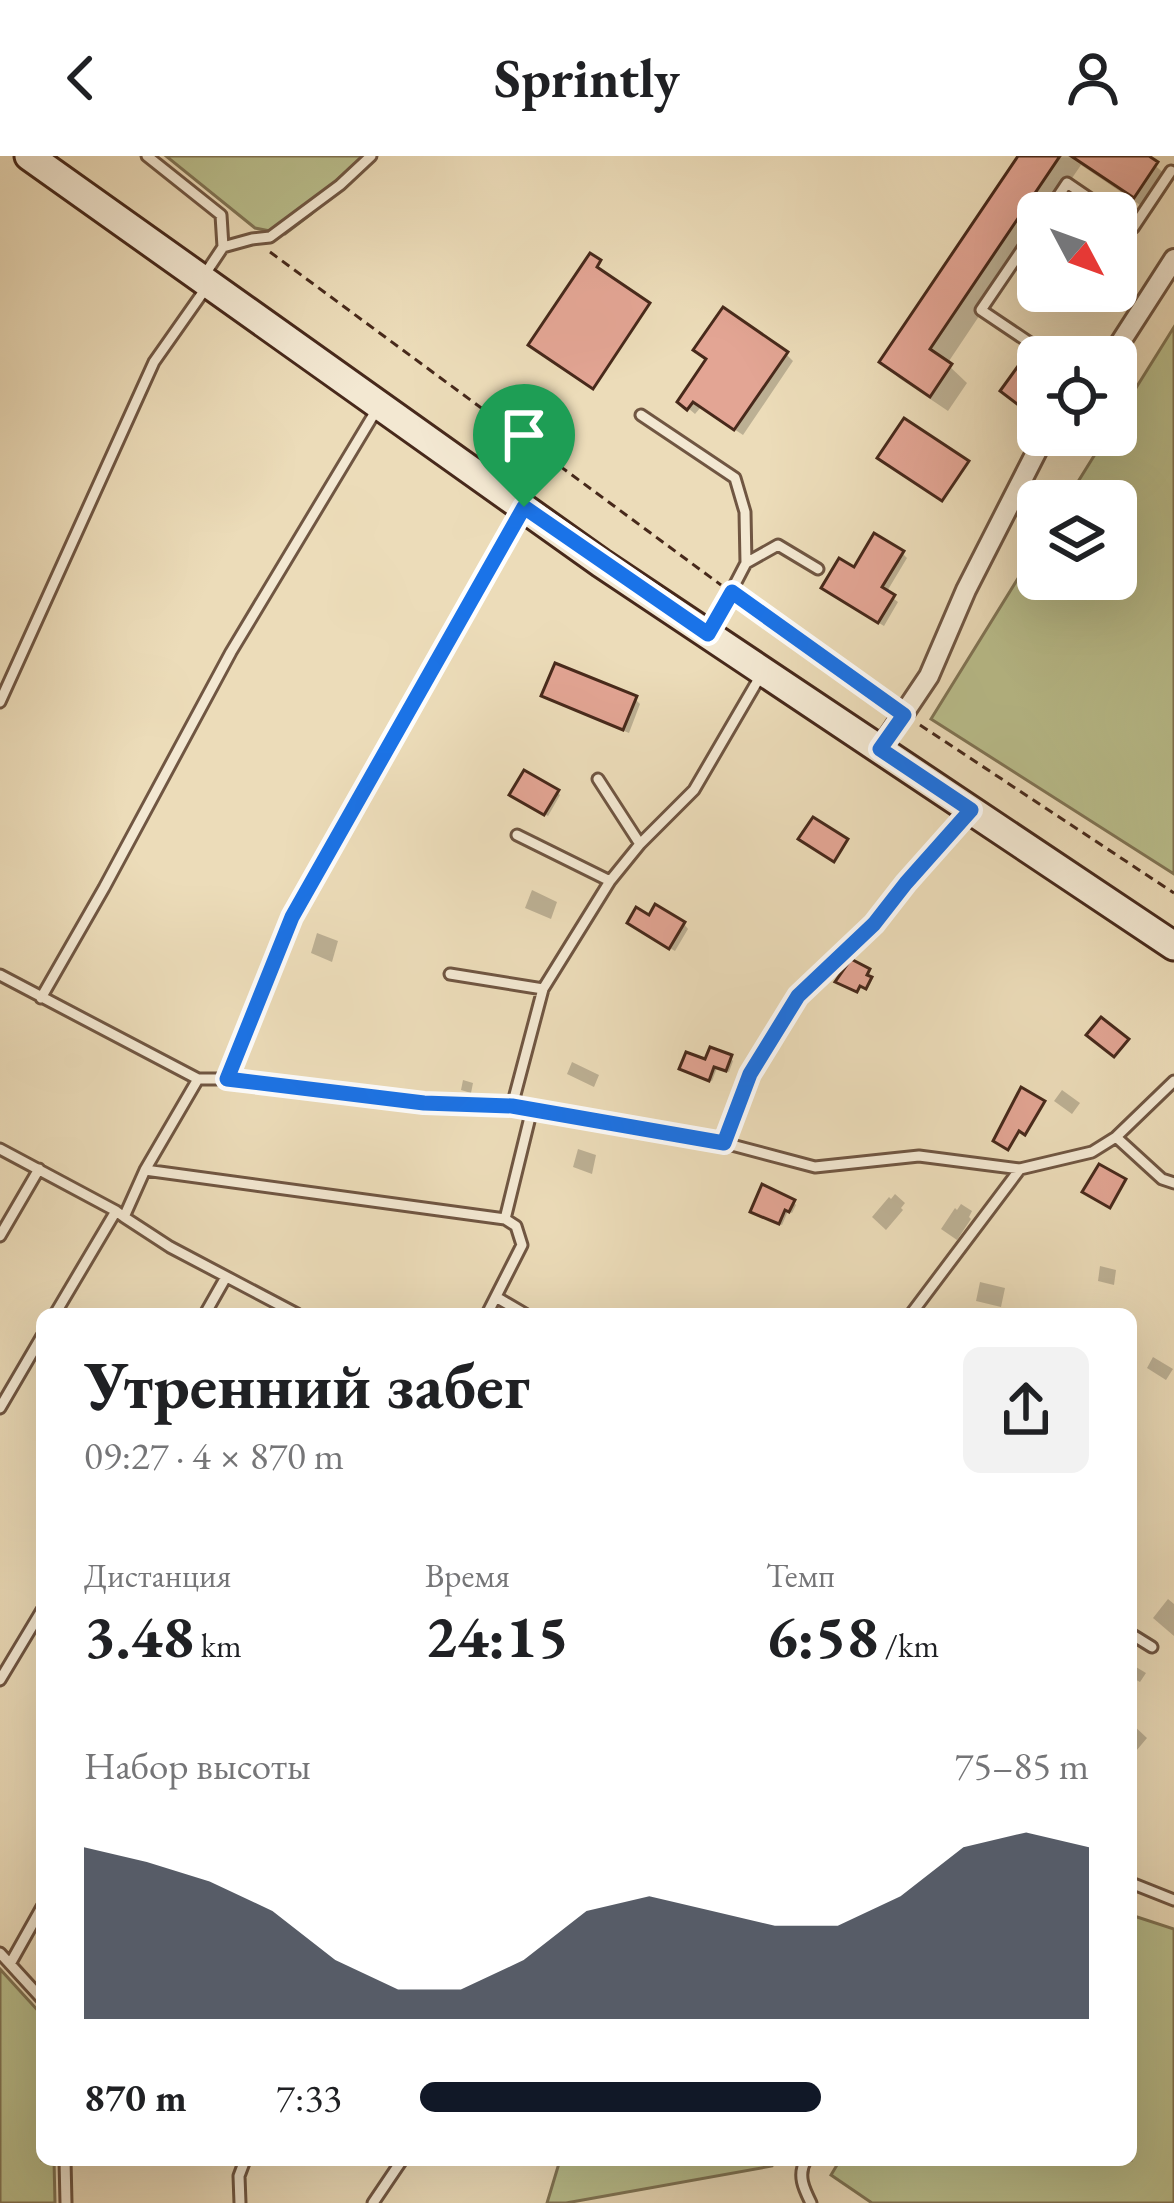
<!DOCTYPE html>
<html lang="ru">
<meta charset="utf-8">
<style>
body{margin:0;font-family:"EB Garamond",serif;background:#f2f2f2;color:#202124;height:100vh;display:flex;flex-direction:column;font-size:45px;white-space:nowrap}
*{box-sizing:border-box;margin:0}
p{font-size:39px;color:#757577}
.icon{flex:none;width:66px;height:66px;fill:none;stroke:currentColor;stroke-width:2;stroke-linecap:round;stroke-linejoin:round}
.map{position:relative;flex:1;overflow:hidden}
.side{position:absolute;left:36px;top:1152px;width:1101px;height:858px;display:flex;flex-direction:column;background:#fff;border-radius:18px;box-shadow:0 12px 48px #0002}
.side>*{flex:none}
.needle{width:78px;rotate:131deg}
.controls{position:absolute;left:1017px;top:36px;display:grid;gap:24px}
.controls a{display:grid;place-items:center;width:120px;height:120px;border-radius:18px;background:#fff;box-shadow:0 12px 48px #0002;font-size:60px}
.pin{position:absolute;display:grid;place-items:center;width:102px;height:102px;color:#fff;margin:-123px -51px;border-radius:50% 50% 50% 0;rotate:-45deg;box-shadow:0 0 12px #0007}
.pin .icon{rotate:45deg}
.round{display:grid;place-items:center;flex:none;width:126px;height:126px;border-radius:18px;background:#f2f2f2}
.summary{display:flex;align-items:center;justify-content:space-between;height:204px;padding:0 48px}
h1{font-size:66px;font-weight:700;line-height:90px}
.figures{display:grid;grid-template-columns:repeat(3,1fr);gap:18px;height:204px;padding:12px 48px}
.figures div{display:grid;align-content:center}
.figures b{font-size:60px;font-weight:700}
.figures small{font-size:33px;font-weight:400}
.figures p{font-size:33px}
.chart{height:336px;padding:24px 48px}
.chart p{display:flex;justify-content:space-between}
.chart svg{width:100%;height:216px;margin-top:12px;fill:#111827;opacity:.7}
ul{padding:0 48px;list-style:none;font-size:39px}
li{display:grid;grid-template-columns:192px 144px 1fr;align-items:center;height:90px}
li i{height:30px;border-radius:15px;background:#111827}
header{display:flex;justify-content:space-between;align-items:center;height:156px;padding:0 48px;background:#fff;font-size:54px;font-weight:700}
.map>svg:first-child{display:block}
</style>
<header><svg class="icon" aria-label="back" viewBox="0 0 24 24"><path d="M15 5l-7 7 7 7"/></svg>Sprintly<svg class="icon" aria-label="person" viewBox="0 0 24 24"><circle cx="12" cy="8" r="4"/><path d="M4 21q1-7 8-7t8 7"/></svg></header>
<div class="map">
<svg width="1174" height="2047" viewBox="0 0 1174 2047">
<rect width="100%" height="100%" fill="#ecdcb9"/>
<filter id="stains"><feTurbulence type="fractalNoise" baseFrequency=".00167" numOctaves="4"/><feColorMatrix values="0 0 0 0 .2 0 0 0 0 .09 0 0 0 0 .02 0 0 0 .5 -.17"/></filter>
<radialGradient id="worn" r=".72"><stop offset=".6" stop-color="#630" stop-opacity="0"/><stop offset="1" stop-color="#630" stop-opacity=".3"/></radialGradient>
<path fill="#babf8d" stroke="#807454" stroke-width="3" d="M166 0H373L311 58 285 78 255 72Z
M1174 171V718L931 563 1038 390V423H1116V345H1066L1107 279H1116V264Z
M1131 1759 1174 1773V2047H872L831 2019 840 2004H1131Z
M0 1813 42 1859V2004H54L55 2047H0Z
M560 2004H776L772 2010 566 2047H547Z"/>
<path fill="#0003" d="M1021 0H1144L1173 25 1152 57 1081 9 1048 57H1038V72L947 208 967 227 948 255 899 222 883 206Z
M786 198 793 205 743 279 701 251 695 258 681 246Z
M1038 223V235L1025 252 1004 234Z
M902 397 907 402 886 437 898 446 884 470 830 437 855 415Z
M545 539 635 543 640 548 629 577 550 544Z
M557 636 560 639 548 660 516 641Z
M532 734 557 746 551 763 525 752Z
M650 763 684 768 688 773 675 795 635 772Z
M317 777 338 785 332 806 311 797Z
M730 902 733 905 729 916 717 912 712 925 685 915Z
M572 906 599 919 594 931 567 918Z
M463 924 473 927 471 937 461 934Z
M1062 934 1080 947 1072 958 1054 945Z
M578 993 596 999 592 1018 573 1011Z
M895 1038 905 1047 901 1052 903 1054 886 1074 872 1061 889 1041 891 1043Z
M793 1046 796 1049 792 1057 788 1055 782 1069 757 1058Z
M961 1048 972 1055 969 1061 971 1063 957 1084 941 1073 955 1052 957 1054Z
M1100 1110 1116 1114 1114 1129 1098 1125Z
M980 1126 1005 1132 1001 1151 976 1145Z
M1153 1201 1173 1213 1166 1224 1147 1212Z
M1168 1443 1174 1448V1480L1153 1462Z
M1131 1508 1146 1517 1140 1526 1131 1521Z
M1131 1567 1147 1582 1131 1601Z"/>
<path fill="#e3a594" stroke="#47291b" stroke-width="3" d="M1018 0H1060L930 193 952 208 930 241 879 206Z
M1071 0H1149L1158 6 1134 42Z
M590 97 601 104 597 111 650 147 593 233 528 189Z
M723 151 788 196 734 274 693 246 687 254 677 246 706 203 693 194Z
M1021 206 1038 219V229L1021 251 1000 235Z
M904 262 969 305 942 345 877 302Z
M874 377 904 395 882 431 895 439 878 467 821 432 839 402 854 411Z
M555 507 637 540 623 574 541 540Z
M524 614 559 634 544 659 509 639Z
M813 661 848 683 834 706 798 683Z
M655 748 685 766 669 793 627 767 636 751 649 759Z
M851 803 870 813 867 819 872 821 866 833 860 830 857 836 835 826Z
M1101 861 1129 883 1114 901 1086 879Z
M710 891 732 899 726 915 714 911 709 925 679 913 686 896 705 903Z
M1021 931 1045 945 1025 979 1019 975 1008 994 993 985Z
M1099 1008 1126 1023 1110 1052 1082 1036Z
M762 1028 795 1044 789 1056 785 1054 779 1068 750 1056Z"/>
<g fill="none" stroke-linecap="round" stroke-linejoin="round">
<g stroke="#705642" stroke-width="15">
<path id="service" d="M147 0 221 59 223 91 205 118
M1047 57 1067 27 1111 57
M1116 60 1133 72 1171 15
M1038 70 981 154 1051 201
M223 91 252 83 270 81 340 29 371 0
M641 259 735 322 745 356 746 407 711 474
M746 407 778 389 818 413
M0 546 154 206 206 132
M598 623 640 688
M517 679 610 725
M450 818 543 833
M0 819 198 923H227L423 947 512 950 709 983 815 1011 919 1000 1020 1013
M41 842 104 732 231 496 377 253
M227 923 292 761 522 354
M512 950 543 833 610 725 640 688 694 634 761 519
M1116 981 1162 1023 1174 1027
M724 987 750 918 798 840 875 768 906 727 968 658
M0 993 116 1055
M145 1014 505 1063 516 1070 522 1089 487 1158
M124 1061 170 1091 297 1158
M505 1063 532 953
M0 1080 39 1013
M496 1141 525 1158
M55 1158 116 1055 124 1061 145 1014 198 923
M205 1158 226 1121
M911 1158 1020 1013 1092 996 1116 981 1174 925
M0 1252 42 1180
M1131 1478 1152 1491
M0 1524 42 1454
M1131 1727 1174 1744
M0 1797 42 1843
M10 1808 42 1751
M65 2004 66 2047
M806 2004C797 2019 804 2033 811 2047
M240 2047 239 2020 245 2004
M373 2047 402 2004"/>
</g>
<g stroke="#705642" stroke-width="24">
<path id="minor" d="M1111 201 1174 103
M880 593 929 520 966 434 1045 279"/>
</g>
<g stroke="#47291b" stroke-width="33">
<path id="secondary" d="M29 0 601 407 1174 790"/>
</g>
<path stroke="#47291b" stroke-width="3" stroke-dasharray="9 6" stroke-linecap="butt" d="M270 96 721 429
M744 445 888 547
M920 569 1174 737"/>
<use href="#service" stroke="#f3e8d2" stroke-width="9"/>
<use href="#minor" stroke="#f3e8d2" stroke-width="18"/>
<use href="#secondary" stroke="#f3e8d2" stroke-width="27"/>
</g>
<g fill="none" stroke-linecap="round" stroke-linejoin="round">
<g stroke="#fff" stroke-width="24">
<path id="route" d="M524 351 708 478 732 436 904 559 880 593 971 654 906 727 874 768 798 840 750 918 724 987 512 950 424 947 227 923 292 761Z"/>
</g>
<use href="#route" stroke="#1a73e8" stroke-width="15"/>
</g>
<rect width="100%" height="100%" filter="url(#stains)"/>
<rect width="100%" height="100%" fill="url(#worn)"/>
</svg>
<div class="controls">
<a><svg class="needle" viewBox="-14 -14 28 28"><path d="M0-13l5 13h-10z" fill="#e53935"/><path d="M0 13l5-13h-10z" fill="#757577"/></svg></a>
<a><svg class="icon" aria-label="locate" viewBox="0 0 24 24"><circle cx="12" cy="12" r="6"/><path d="M12 2v4M12 18v4M2 12h4M18 12h4"/></svg></a>
<a><svg class="icon" aria-label="layers" viewBox="0 0 24 24"><path d="M12 4l9 5-9 5-9-5zM3 14l9 5 9-5"/></svg></a>
</div>
<div class="pin" style="left:524px;top:351px;background:#1e9e55"><svg class="icon" aria-label="arrive" viewBox="0 0 24 24"><path d="M6 21V4h12l-3 4 3 4H6"/></svg></div>
<section class="side">
<div class="summary"><div><h1>Утренний забег</h1><p>09:27 · 4 × 870 m</p></div><a class="round"><svg class="icon" aria-label="share" viewBox="0 0 24 24"><path d="M12 15V3M7 8l5-5 5 5M5 13v7h14v-7"/></svg></a></div>
<div class="figures">
<div><p>Дистанция</p><b>3.48<small> km</small></b></div>
<div><p>Время</p><b>24:15</b></div>
<div><p>Темп</p><b>6:58<small> /km</small></b></div>
</div>
<div class="chart"><p><span>Набор высоты</span>75–85 m</p>
<svg viewBox="0 0 160 44" preserveAspectRatio="none"><path d="M0 44V9L10 12L20 16L30 22L40 32L50 38L60 38L70 32L80 22L90 19L100 22L110 25L120 25L130 19L140 9L150 6L160 9V44z"/></svg>
</div>
<ul>
<li><b>870 m</b>7:33<i style="width:60%"></i></li>
</ul>
</section>
</div>
